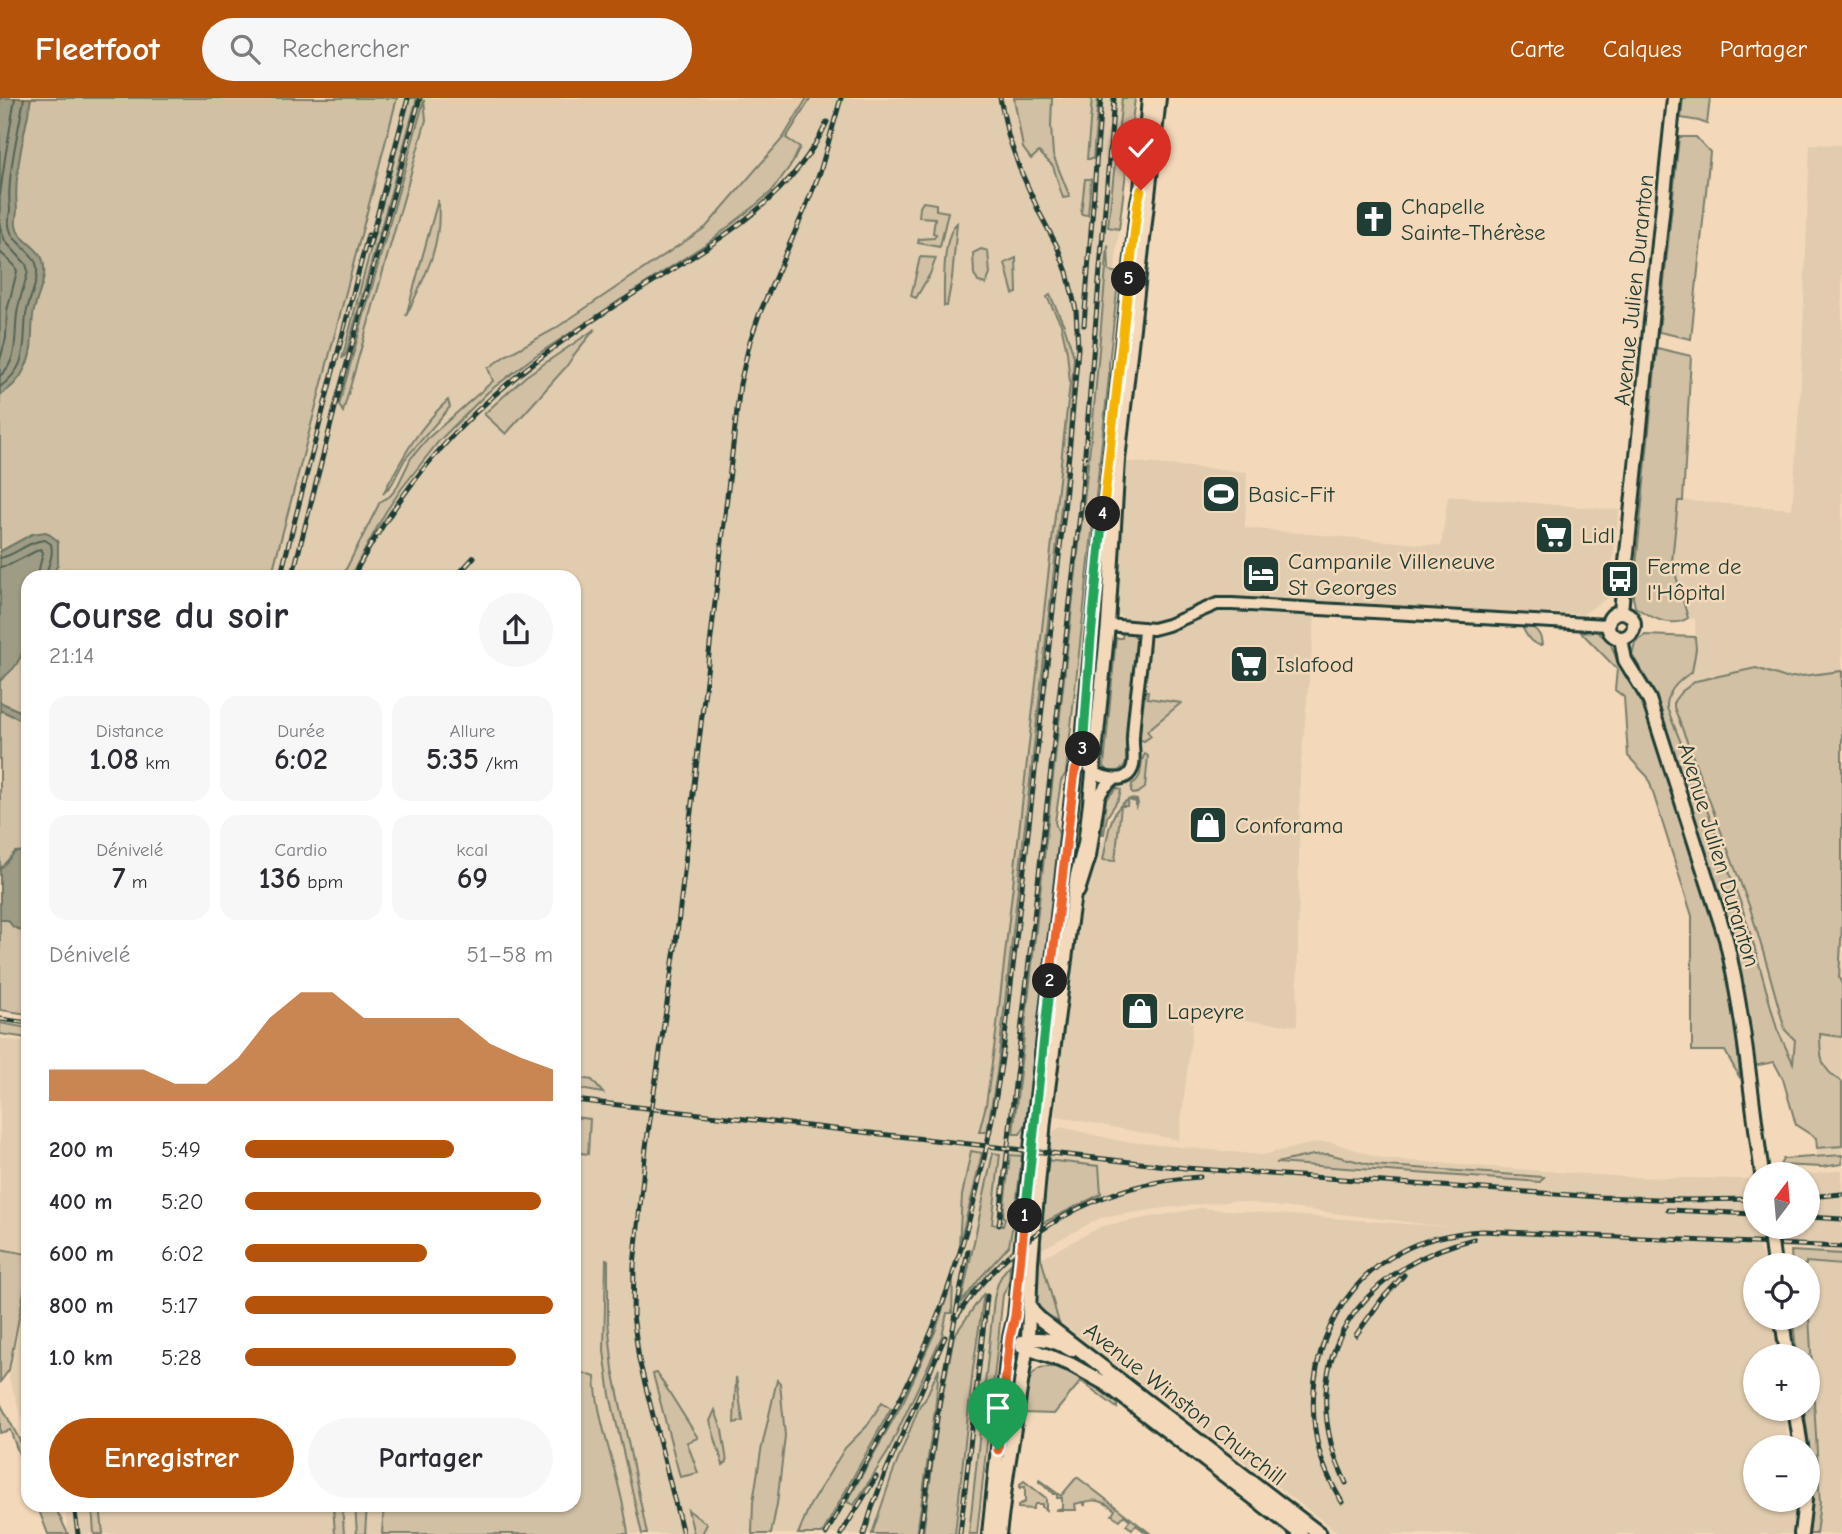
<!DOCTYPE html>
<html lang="fr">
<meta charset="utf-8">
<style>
body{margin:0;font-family:"Comic Neue",sans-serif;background:#f7f7f7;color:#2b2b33;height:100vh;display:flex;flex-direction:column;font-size:26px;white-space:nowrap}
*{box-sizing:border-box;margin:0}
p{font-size:23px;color:#7c7c81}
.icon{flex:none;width:38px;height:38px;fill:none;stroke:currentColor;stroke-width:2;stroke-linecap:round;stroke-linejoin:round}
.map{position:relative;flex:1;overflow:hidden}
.drawer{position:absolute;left:21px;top:472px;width:560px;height:942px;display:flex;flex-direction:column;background:#fff;border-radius:21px;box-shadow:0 2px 5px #0004}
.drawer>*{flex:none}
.needle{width:46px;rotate:16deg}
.fabs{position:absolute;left:1743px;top:1064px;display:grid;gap:14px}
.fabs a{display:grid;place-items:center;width:77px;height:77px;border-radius:50%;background:#fff;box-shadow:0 2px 5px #0004;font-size:35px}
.pin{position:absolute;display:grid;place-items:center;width:60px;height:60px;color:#fff;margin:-72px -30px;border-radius:50% 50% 50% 0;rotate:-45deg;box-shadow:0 0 7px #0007}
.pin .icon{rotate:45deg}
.km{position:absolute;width:35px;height:35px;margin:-18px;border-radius:50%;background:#222;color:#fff;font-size:19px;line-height:35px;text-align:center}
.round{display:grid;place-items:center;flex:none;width:74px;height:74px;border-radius:37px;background:#f7f7f7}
.summary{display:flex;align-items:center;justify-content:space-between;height:119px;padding:0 28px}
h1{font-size:38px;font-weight:600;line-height:52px}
.figures{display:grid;grid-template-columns:repeat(3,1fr);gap:10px;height:119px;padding:7px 28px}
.figures div{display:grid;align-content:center;border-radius:18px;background:#f7f7f7;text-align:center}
.figures b{font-size:30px;font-weight:600}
.figures small{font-size:19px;font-weight:400}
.figures p{font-size:19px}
.chart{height:196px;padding:14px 28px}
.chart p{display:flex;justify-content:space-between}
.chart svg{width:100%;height:126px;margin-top:7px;fill:#b45309;opacity:.7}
.primary-button{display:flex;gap:14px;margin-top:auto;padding:14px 28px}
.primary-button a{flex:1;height:80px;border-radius:42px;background:#b45309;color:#fff;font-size:28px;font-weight:600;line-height:80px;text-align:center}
.primary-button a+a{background:#f7f7f7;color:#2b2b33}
ul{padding:0 28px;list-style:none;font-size:23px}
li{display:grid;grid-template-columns:112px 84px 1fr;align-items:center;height:52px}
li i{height:18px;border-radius:9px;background:#b45309}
header{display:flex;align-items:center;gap:42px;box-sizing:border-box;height:98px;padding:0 35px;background:#b45309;color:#fff}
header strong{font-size:33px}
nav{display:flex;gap:38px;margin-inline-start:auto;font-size:24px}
.search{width:490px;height:63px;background:#f7f7f7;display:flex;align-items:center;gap:18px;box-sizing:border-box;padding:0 24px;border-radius:38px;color:#7c7c81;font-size:26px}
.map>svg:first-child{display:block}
</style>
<header>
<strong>Fleetfoot</strong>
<div class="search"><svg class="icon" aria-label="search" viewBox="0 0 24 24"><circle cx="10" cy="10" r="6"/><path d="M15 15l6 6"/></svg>Rechercher</div>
<nav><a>Carte</a><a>Calques</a><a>Partager</a></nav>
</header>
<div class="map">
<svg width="1842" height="1436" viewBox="0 0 1842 1436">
<rect width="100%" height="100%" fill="#f3d9ba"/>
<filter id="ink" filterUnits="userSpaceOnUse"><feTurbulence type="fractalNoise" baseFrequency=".0143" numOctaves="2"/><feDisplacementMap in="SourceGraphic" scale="14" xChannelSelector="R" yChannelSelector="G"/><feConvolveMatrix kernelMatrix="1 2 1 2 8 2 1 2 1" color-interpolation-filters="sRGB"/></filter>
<g filter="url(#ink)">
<path fill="#e1ccaf" d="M397 0H1134L1119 131 1096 370 1021 1029 1053 1033 1061 1029 1120 1043 1262 1057 1318 1044H1331L1384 1061 1625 1079 1750 1081 1751 1077H1755V1129H1808V1076H1761H1815L1842 1072V1158L1808 1151 1759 1149 1765 1167H1755V1220H1774L1778 1258H1755V1311H1784L1788 1349H1755V1402H1794L1797 1429 1796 1436H1340L1060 1224 1041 1160 1102 1128 1201 1110 1448 1129 1234 1103 1164 1110 1100 1120 1040 1152 1041 1148 1018 1159 1002 1175 973 1436H68L65 1407H574V480L271 479Z
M1810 46 1842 47V1057L1817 1058 1816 1031 1803 988 1777 931 1753 844 1741 806 1666 605 1673 590 1683 579 1692 574 1696 551 1695 521 1688 520 1672 464 1678 402 1792 411 1801 281Z
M1123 363 1247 374 1245 430 1441 448 1448 398 1619 412 1608 500 1583 516 1316 508 1300 676 1297 928 1194 917 1179 1042 1055 1018 1077 819 1129 667 1146 554 1116 512Z
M0 940 28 945V1154L0 1150Z
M1801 1161 1842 1165V1436H1816L1822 1405 1806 1220H1808V1167H1801Z
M28 1187V1337L9 1281Z"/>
<path fill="#d1c0a4" stroke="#787e6c" stroke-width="2" d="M0 0H397L271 479 28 480V916L0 912Z
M410 0H417L346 256 342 261Z
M807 0H811L786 40 800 49 793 64 771 94 751 111 709 144 535 258 488 294 439 343 402 390 385 415 350 479H342L380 404 390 398 396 391 411 360 427 341 493 283 488 270 505 258 553 232 706 129 783 40Z
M1014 0H1052L1051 28 1053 57 1070 99 1063 100 1053 68 1039 54 1031 61 1023 50Z
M1092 0H1098L1093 61H1087Z
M1122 0H1135L1119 131 1108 129Z
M1683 0H1710L1707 26 1699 23 1681 20Z
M424 2 426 22 343 314 339 307Z
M1679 39H1696L1710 54 1691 241 1659 234Z
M1085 81H1091L1088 117 1081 116Z
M438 102C443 146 425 179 406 218Z
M923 104 936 106V112L948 114 940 149 918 145 919 141 934 140 936 136 933 135 935 120 919 119 920 109Z
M957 125 952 180 947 208H944C944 189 942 138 957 125Z
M1108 147 1109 173 1119 175 1109 266V278L1066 675 1061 683 1055 724 1059 736 1028 1023 1020 1036H1013L1093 322Z
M981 151 988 153 990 176 986 186 978 184 974 176 973 155Z
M920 159 936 160 930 176 916 200 911 198Z
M1016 160 1017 195 1013 196 1005 165Z
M1050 197 1064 227 1074 259 1068 348 997 975 987 1034H979L986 1007 996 936 1070 285 1067 254 1061 226 1047 199Z
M595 231 576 254 566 269 506 336 484 316 526 278Z
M1657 250 1691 258 1683 403H1678L1672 464 1688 520C1671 531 1650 519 1635 509L1633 499Z
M448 302 450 309 405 361 392 386 383 396C403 359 417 331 448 302Z
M1521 527C1534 528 1541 533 1542 547 1530 547 1526 536 1521 527Z
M1596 533 1610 544 1618 565 1638 593 1655 636 1686 742 1726 859 1734 912 1740 980 1725 953H1692V818L1648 679 1628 658 1624 599 1615 592 1617 571 1581 534Z
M1123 534 1133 536 1137 541 1126 642V664L1125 668 1118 673H1108L1104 668 1116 540H1122Z
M1645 537 1695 539 1696 551 1692 574C1679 582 1666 594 1667 610L1698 687 1741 806 1753 844 1777 931 1793 965 1795 942 1785 932 1767 867 1750 810 1674 609V603L1681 594 1696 583 1756 570 1786 580 1842 573V826L1839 880 1842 886V938L1841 939 1820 936C1820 959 1820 971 1842 984V1048L1817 1050 1816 1040 1796 1027 1783 981 1774 964 1753 968 1746 930 1661 616 1651 588 1632 557 1635 544Z
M1145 593H1148L1147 600 1181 605 1147 633 1151 638 1144 643 1139 641Z
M1145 656 1148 658 1145 690 1138 695 1133 696 1131 694 1132 686C1145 679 1138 666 1145 656Z
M1117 690 1121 692 1119 700 1107 719 1104 736H1102L1106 701Z
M1130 701 1137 702 1138 706 1136 709V704L1128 702 1127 708H1121L1115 763 1103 762C1108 741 1108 710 1130 701Z
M0 925 28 930V940L0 936Z
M574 979 592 982 603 995 574 990Z
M574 1019 590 1021 588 1056 574 1054Z
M971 1053 982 1055 973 1094 959 1147 962 1098Z
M993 1055 1000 1056 992 1126 1003 1128 1005 1120 1003 1117 1010 1057 1022 1058 1016 1109 1009 1148 981 1179 961 1205Z
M1328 1056 1372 1067 1544 1079 1540 1084 1276 1065 1313 1057Z
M1842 1057V1066L1822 1069 1780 1067 1783 1061Z
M1045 1062 1099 1068 1101 1096 1041 1126Z
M1041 1147V1160L1059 1225 1039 1210 1036 1205 1037 1150Z
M0 1151 28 1156V1173L9 1272 0 1284Z
M1791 1153 1842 1156V1167L1806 1164V1167H1792Z
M606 1161 608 1162V1223L613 1271 647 1436H642L610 1297 604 1253Z
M1010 1167 1009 1185 1003 1197 977 1436H969L994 1201C997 1187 999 1178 1010 1167Z
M953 1181 952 1215H947L942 1238 899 1330 888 1354 854 1407 847 1404 904 1302 935 1234Z
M984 1195 973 1271 955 1436H923L939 1317 954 1238Z
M1808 1202 1820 1405 1816 1436H1809L1814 1383 1804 1311H1808V1258H1797L1793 1225 1797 1220H1808Z
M1055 1269C1078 1274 1098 1291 1117 1305V1310L1081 1283 1054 1316 1023 1315C1025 1302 1025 1280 1038 1271 1042 1268 1050 1269 1055 1269Z
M939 1270 935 1312 917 1436H872L892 1377 920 1307 925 1302Z
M574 1272 595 1279C598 1332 622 1382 628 1436H382L384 1407H574Z
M657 1275 698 1340 687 1344 698 1375 680 1379 653 1276Z
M736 1279 743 1323 734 1325Z
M777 1282 780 1285 785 1338 777 1406 771 1436H752L753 1404 761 1353Z
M882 1304 891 1310 822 1436H798L810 1407 845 1350 867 1328Z
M0 1305 28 1358V1381L10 1332 0 1335Z
M715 1312 722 1332 727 1364 723 1367 710 1323Z
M1077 1379 1151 1436H1148L1136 1427 1132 1431 1126 1427 1130 1422 1124 1417 1120 1422 1112 1417 1115 1412C1105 1404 1097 1400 1085 1404V1408L1083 1404 1075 1406 1076 1412H1055L1062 1410V1400H1057V1396H1053V1394L1050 1393 1049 1391 1046 1390 1042 1385 1039 1384V1382L1061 1398Z
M1024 1383 1046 1400V1412L1042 1409V1406H1035L1033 1411 1018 1410V1407L1025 1404V1388L1020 1390V1386Z
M37 1407H54L68 1436H48Z
M92 1407H100L103 1436H94Z
M333 1407H342L344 1436H335Z
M355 1407H367L365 1436H357Z
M688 1412 707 1426 702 1436H694Z"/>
<path fill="#9f9c85" stroke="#6c7665" stroke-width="2" d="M0 0H31C25 36 13 75 17 111 17 117 15 122 16 127 18 142 36 147 42 160 50 179 35 199 33 218 31 235 34 253 25 270 19 283 11 290 0 297Z
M46 434 58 443V466L52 479 28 480C28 509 33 542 16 567 12 573 5 578 0 583V451L1 453 32 436Z
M0 604 28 617V625L0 612Z
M28 753V835L13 829 8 822H0V771L15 754Z"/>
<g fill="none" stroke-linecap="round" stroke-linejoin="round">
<path stroke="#526354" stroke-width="2" d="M0 97 5 60 15 0
M0 128 5 143 26 166 28 173C25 187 19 201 17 216 14 238 19 262 0 278
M0 154 14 167 17 173 7 213 6 240 0 262
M0 289C9 282 16 275 20 265 26 249 24 233 26 217 28 201 41 181 36 165 30 150 11 145 9 127 8 121 10 116 10 111 6 81 19 31 24 0
M0 460C16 457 28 443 45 442L51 446C54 461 47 466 46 480
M0 469 9 467 40 451 43 454 37 480"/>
<g stroke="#1f3d34" stroke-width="16">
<path id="minor" d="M1108 527 1153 531 1168 527 1217 506H1232L1607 527
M1082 656C1088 670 1094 677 1109 680 1118 682 1128 681 1132 671 1136 662 1132 649 1133 639 1135 602 1142 566 1144 530
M1079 793 1090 758 1099 698 1104 690 1114 681"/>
</g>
<g stroke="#1f3d34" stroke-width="18">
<path id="major" d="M1621 513 1674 0
M1608 527a13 13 0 1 1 26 0a13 13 0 1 1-26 0Z
M1621 540 1625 562 1649 601 1726 841C1744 918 1751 998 1762 1076
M1029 1207 1033 1214 1041 1222 1320 1436
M1782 1220 1787 1258
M1022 1244C1038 1237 1057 1243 1071 1252
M1022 1248 1070 1266 1106 1286 1301 1436
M1795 1311 1801 1349
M989 1436 1007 1262 1010 1239 1015 1218 1032 1042 1075 673 1082 656C1097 472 1118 288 1138 104L1141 92 1149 0
M999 1436 1007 1374 1028 1241 1031 1163 1044 1022 1071 816 1077 777 1085 746 1090 705 1108 527 1118 362 1159 0
M1801 1436 1805 1402"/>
</g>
<use href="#minor" stroke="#f3d9ba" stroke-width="10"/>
<use href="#major" stroke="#f3d9ba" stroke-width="12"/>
<g stroke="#1f3d34" stroke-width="5">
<path id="rail" d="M369 149 408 0
M1084 227 1101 0
M280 480 368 137
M292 480 338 298 420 0
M352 480C402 387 460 319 544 257 579 230 617 206 654 183 721 141 793 98 827 24
M455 480 474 459
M0 921 28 925
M574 1002 1185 1070 1599 1099 1685 1102 1755 1101
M1808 1099 1842 1096
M1668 1112 1755 1116
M1808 1119 1842 1121
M999 1127 1080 416 1114 0
M957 1218C1012 1135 1101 1084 1200 1079
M1356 1237 1382 1201 1404 1177
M1346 1385C1340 1371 1334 1359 1331 1345 1305 1240 1377 1164 1474 1141
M1342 1404C1333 1389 1325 1373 1320 1356 1299 1280 1328 1192 1400 1154 1425 1140 1453 1135 1482 1133L1842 1149
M74 1407 78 1436
M683 1436 639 1262 633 1217 634 1168 646 1049 676 844 740 286 750 243 759 217 804 113 820 74 841 0
M826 1436C859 1376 895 1316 923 1253 968 1153 992 1040 1006 931L1064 414 1078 250 1076 212 1067 174 1057 148 1039 114 1019 69 1008 37 1000 0
M841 1436 876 1379
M864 1436 872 1410 886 1373 945 1239
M920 1436 940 1299 968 1153
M960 1436 987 1198"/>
</g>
<use href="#rail" stroke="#f3d9ba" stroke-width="2.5" stroke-dasharray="8" stroke-linecap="butt"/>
<g stroke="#1f3d34" stroke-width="18" stroke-linecap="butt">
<path id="major-bridge" d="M1769 1129 1774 1167"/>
</g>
<use href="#major-bridge" stroke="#f3d9ba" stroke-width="12"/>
</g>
</g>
<g fill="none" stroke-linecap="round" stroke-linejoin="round" filter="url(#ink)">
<g stroke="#fff" stroke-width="14">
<path id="split-1" d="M998 1352 1010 1239 1015 1218 1025 1118"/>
</g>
<g stroke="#fff" stroke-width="14">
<path id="split-2" d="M1025 1118 1050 883"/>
</g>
<g stroke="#fff" stroke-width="14">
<path id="split-3" d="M1050 883 1075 673 1083 656V651"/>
</g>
<g stroke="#fff" stroke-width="14">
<path id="split-4" d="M1083 651 1091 540 1103 416"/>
</g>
<g stroke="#fff" stroke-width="14">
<path id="split-5" d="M1103 416 1129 181"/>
</g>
<g stroke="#fff" stroke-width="14">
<path id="split-6" d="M1129 181 1138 104 1141 92"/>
</g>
<use href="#split-1" stroke="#f0652b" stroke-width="9"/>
<use href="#split-2" stroke="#22a559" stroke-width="9"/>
<use href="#split-3" stroke="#f0652b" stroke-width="9"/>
<use href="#split-4" stroke="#22a559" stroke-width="9"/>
<use href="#split-5" stroke="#f5b400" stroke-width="9"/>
<use href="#split-6" stroke="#f5b400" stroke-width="9"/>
</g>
<defs>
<g id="church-square" transform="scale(2.0125)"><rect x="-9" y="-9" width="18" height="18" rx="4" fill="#1f3d34" stroke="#f3d9ba"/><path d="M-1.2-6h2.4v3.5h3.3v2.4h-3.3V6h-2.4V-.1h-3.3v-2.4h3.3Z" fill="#fff"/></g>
<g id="stadium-square" transform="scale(2.0125)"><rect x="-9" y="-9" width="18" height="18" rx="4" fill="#1f3d34" stroke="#f3d9ba"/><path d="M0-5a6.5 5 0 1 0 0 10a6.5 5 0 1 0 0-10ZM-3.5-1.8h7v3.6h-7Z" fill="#fff"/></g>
<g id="supermarket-square" transform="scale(2.0125)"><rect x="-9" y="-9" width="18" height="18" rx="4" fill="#1f3d34" stroke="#f3d9ba"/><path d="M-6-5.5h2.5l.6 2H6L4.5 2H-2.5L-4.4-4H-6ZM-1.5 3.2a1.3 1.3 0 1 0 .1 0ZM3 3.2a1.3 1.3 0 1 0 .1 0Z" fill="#fff"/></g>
<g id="hotel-square" transform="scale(2.0125)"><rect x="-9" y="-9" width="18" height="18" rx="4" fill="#1f3d34" stroke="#f3d9ba"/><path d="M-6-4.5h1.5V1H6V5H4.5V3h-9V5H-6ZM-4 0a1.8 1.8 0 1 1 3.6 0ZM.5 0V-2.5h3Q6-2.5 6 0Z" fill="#fff"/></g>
<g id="bus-square" transform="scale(2.0125)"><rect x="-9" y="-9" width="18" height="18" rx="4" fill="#1f3d34" stroke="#f3d9ba"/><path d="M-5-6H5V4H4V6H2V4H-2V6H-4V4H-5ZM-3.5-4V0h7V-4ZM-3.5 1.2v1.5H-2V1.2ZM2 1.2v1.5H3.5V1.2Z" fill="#fff"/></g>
<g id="shop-square" transform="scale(2.0125)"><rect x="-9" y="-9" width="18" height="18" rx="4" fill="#1f3d34" stroke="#f3d9ba"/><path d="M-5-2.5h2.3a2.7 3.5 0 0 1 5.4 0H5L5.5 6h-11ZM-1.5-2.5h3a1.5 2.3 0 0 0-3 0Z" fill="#fff"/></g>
</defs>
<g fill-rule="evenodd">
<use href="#church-square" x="1374" y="121"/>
<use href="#stadium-square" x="1221" y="396"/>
<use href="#supermarket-square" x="1554" y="437"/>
<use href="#hotel-square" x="1261" y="476"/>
<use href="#bus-square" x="1620" y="481"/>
<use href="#supermarket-square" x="1249" y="566"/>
<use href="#shop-square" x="1208" y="727"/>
<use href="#shop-square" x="1140" y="913"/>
</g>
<g text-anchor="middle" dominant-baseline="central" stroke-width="5" stroke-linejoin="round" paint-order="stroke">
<g font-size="23" fill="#1f3d34" stroke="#f3d9ba" text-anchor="start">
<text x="1401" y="108">Chapelle<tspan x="1401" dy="26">Sainte-Thérèse</tspan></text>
<text x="1248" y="396">Basic-Fit</text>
<text x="1581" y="437">Lidl</text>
<text x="1288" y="463">Campanile Villeneuve<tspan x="1288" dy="26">St Georges</tspan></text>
<text x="1647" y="468">Ferme de<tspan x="1647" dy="26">l'Hôpital</tspan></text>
<text x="1276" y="566">Islafood</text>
<text x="1235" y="727">Conforama</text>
<text x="1167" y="913">Lapeyre</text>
</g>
<g font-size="23" fill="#1f3d34" stroke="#f3d9ba">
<text transform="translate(1634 192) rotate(-84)">Avenue Julien Duranton</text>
<text transform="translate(1719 757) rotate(73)">Avenue Julien Duranton</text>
<text transform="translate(1185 1306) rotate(38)">Avenue Winston Churchill</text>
</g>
</g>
</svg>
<div class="fabs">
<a><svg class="needle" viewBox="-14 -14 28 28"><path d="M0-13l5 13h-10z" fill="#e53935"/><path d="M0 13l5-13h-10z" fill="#7c7c81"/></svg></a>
<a><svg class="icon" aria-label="locate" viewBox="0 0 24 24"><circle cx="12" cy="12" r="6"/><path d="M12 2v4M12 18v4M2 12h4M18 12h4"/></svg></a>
<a>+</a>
<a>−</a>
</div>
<div class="pin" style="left:998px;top:1352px;background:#1e9e55"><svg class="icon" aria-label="arrive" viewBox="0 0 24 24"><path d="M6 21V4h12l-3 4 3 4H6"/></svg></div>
<div class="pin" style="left:1141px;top:92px;background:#d93025"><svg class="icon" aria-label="check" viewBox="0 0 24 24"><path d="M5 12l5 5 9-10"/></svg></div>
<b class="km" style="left:1025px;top:1118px">1</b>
<b class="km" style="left:1050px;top:883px">2</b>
<b class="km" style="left:1083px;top:651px">3</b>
<b class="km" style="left:1103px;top:416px">4</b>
<b class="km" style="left:1129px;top:181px">5</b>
<section class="drawer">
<div class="summary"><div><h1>Course du soir</h1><p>21:14</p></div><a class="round"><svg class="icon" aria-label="share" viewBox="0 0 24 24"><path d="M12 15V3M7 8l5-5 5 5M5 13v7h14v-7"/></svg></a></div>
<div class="figures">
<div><p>Distance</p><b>1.08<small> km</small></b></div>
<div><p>Durée</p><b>6:02</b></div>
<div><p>Allure</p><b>5:35<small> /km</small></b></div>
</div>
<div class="figures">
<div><p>Dénivelé</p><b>7<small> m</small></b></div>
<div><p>Cardio</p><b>136<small> bpm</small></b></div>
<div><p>kcal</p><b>69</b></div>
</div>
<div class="chart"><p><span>Dénivelé</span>51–58 m</p>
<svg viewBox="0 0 160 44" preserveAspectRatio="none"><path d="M0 44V33L10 33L20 33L30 33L40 38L50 38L60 29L70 15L80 6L90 6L100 15L110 15L120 15L130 15L140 24L150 29L160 33V44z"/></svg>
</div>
<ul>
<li><b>200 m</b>5:49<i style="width:68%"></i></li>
<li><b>400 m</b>5:20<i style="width:96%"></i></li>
<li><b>600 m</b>6:02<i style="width:59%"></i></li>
<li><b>800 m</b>5:17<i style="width:100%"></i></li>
<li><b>1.0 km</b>5:28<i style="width:88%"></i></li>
</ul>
<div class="primary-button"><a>Enregistrer</a><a>Partager</a></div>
</section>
</div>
